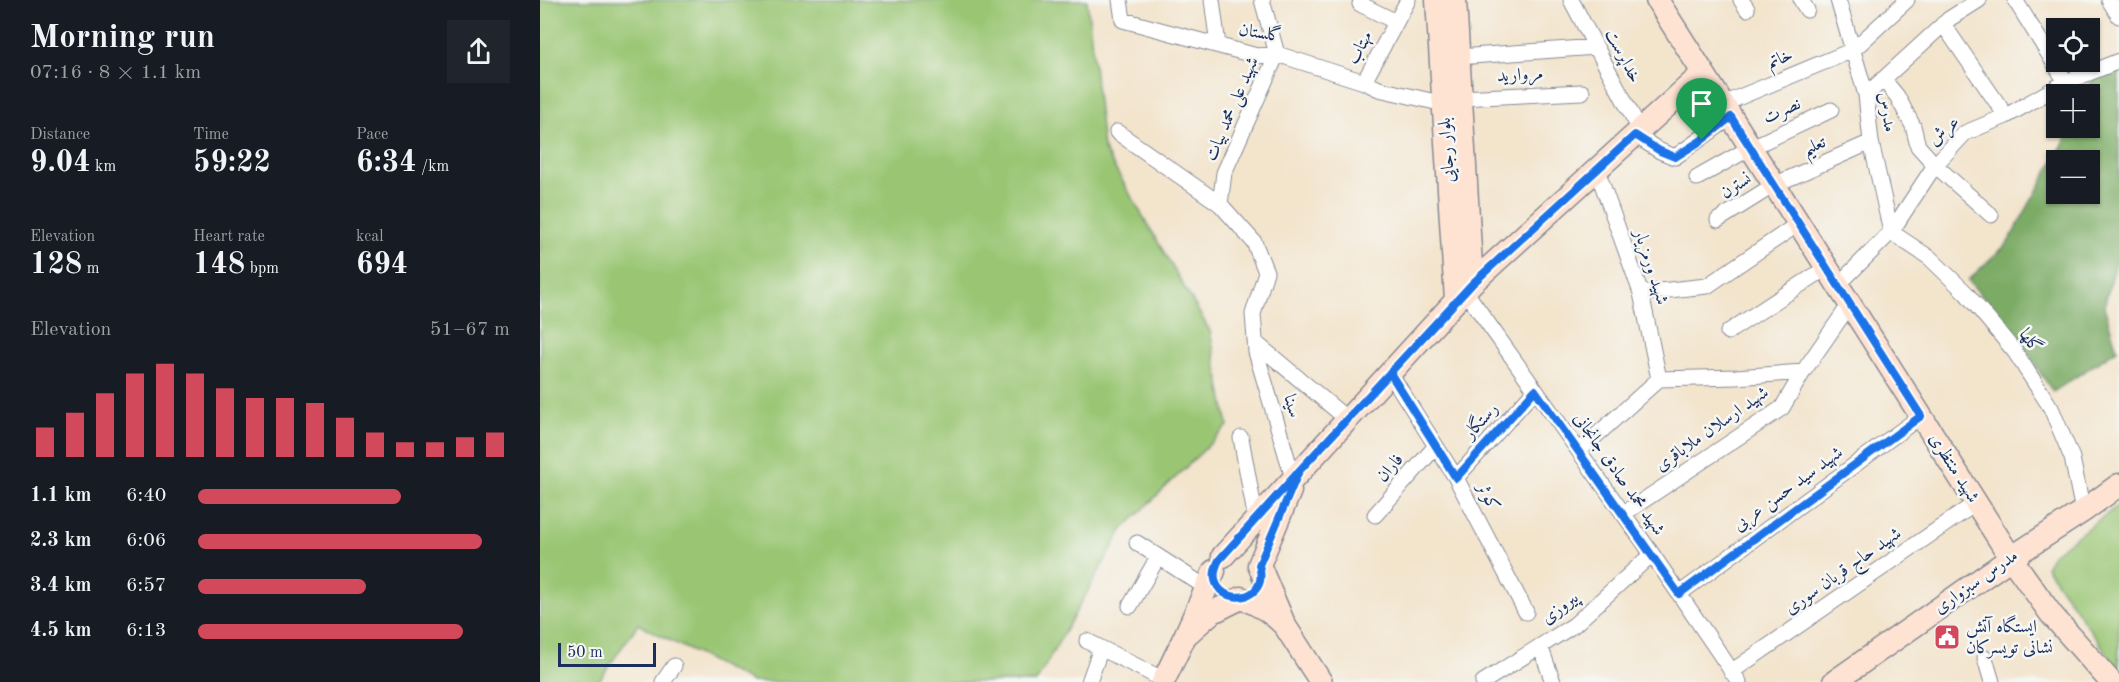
<!DOCTYPE html>
<meta charset="utf-8">
<style>
body{margin:0;font-family:"Old Standard TT",Amiri,serif;background:#20242c;color:#f1f3f6;height:100vh;display:flex;flex-direction:column;font-size:22px;white-space:nowrap}
*{box-sizing:border-box;margin:0}
p{font-size:20px;color:#9ea1a6}
.icon{flex:none;width:33px;height:33px;fill:none;stroke:currentColor;stroke-width:2;stroke-linecap:round;stroke-linejoin:round}
.map{position:relative;flex:1;overflow:hidden}
.sheet{display:flex;flex-direction:column;background:#171b24;width:540px}
.sheet>*{flex:none}
.controls{position:absolute;left:1506px;top:18px;display:grid;gap:12px}
.controls a{display:grid;place-items:center;width:54px;height:54px;border-radius:0px;background:#171b24;box-shadow:0 2px 4px #0004;font-size:30px}
.scale{position:absolute;left:18px;bottom:15px;width:98px;box-sizing:border-box;padding-left:6px;border:3px solid #1b2f5e;border-top:0;font-size:16px;line-height:21px;white-space:nowrap;color:#1b2f5e;-webkit-text-stroke:4px #f6f6f2;paint-order:stroke}
.pin{position:absolute;display:grid;place-items:center;width:51px;height:51px;color:#fff;margin:-62px -26px;border-radius:50% 50% 50% 0;rotate:-45deg;box-shadow:0 0 6px #0007}
.pin .icon{rotate:45deg}
.round{display:grid;place-items:center;flex:none;width:63px;height:63px;border-radius:0px;background:#20242c}
.summary{display:flex;align-items:center;justify-content:space-between;height:102px;padding:0 30px}
h1{font-size:33px;font-weight:700;line-height:45px}
.figures{display:grid;grid-template-columns:repeat(3,1fr);gap:9px;height:102px;padding:6px 30px}
.figures div{display:grid;align-content:center}
.figures b{font-size:30px;font-weight:700}
.figures small{font-size:16px;font-weight:400}
.figures p{font-size:16px}
.chart{height:168px;padding:12px 30px}
.chart p{display:flex;justify-content:space-between}
.chart svg{width:100%;height:108px;margin-top:6px;stroke:#d1495b;stroke-width:6}
ul{padding:0 30px;list-style:none;font-size:20px}
li{display:grid;grid-template-columns:96px 72px 1fr;align-items:center;height:45px}
li i{height:15px;border-radius:8px;background:#d1495b}
main{display:flex;flex:1;min-height:0}
.map>svg:first-child{display:block}
</style>
<main>
<section class="sheet">
<div class="summary"><div><h1>Morning run</h1><p>07:16 · 8 × 1.1 km</p></div><a class="round"><svg class="icon" aria-label="share" viewBox="0 0 24 24"><path d="M12 15V3M7 8l5-5 5 5M5 13v7h14v-7"/></svg></a></div>
<div class="figures">
<div><p>Distance</p><b>9.04<small> km</small></b></div>
<div><p>Time</p><b>59:22</b></div>
<div><p>Pace</p><b>6:34<small> /km</small></b></div>
</div>
<div class="figures">
<div><p>Elevation</p><b>128<small> m</small></b></div>
<div><p>Heart rate</p><b>148<small> bpm</small></b></div>
<div><p>kcal</p><b>694</b></div>
</div>
<div class="chart"><p><span>Elevation</span>51–67 m</p>
<svg viewBox="0 0 160 44" preserveAspectRatio="none"><path d="M5 44V32M15 44V26M25 44V18M35 44V10M45 44V6M55 44V10M65 44V16M75 44V20M85 44V20M95 44V22M105 44V28M115 44V34M125 44V38M135 44V38M145 44V36M155 44V34"/></svg>
</div>
<ul>
<li><b>1.1 km</b>6:40<i style="width:65%"></i></li>
<li><b>2.3 km</b>6:06<i style="width:91%"></i></li>
<li><b>3.4 km</b>6:57<i style="width:54%"></i></li>
<li><b>4.5 km</b>6:13<i style="width:85%"></i></li>
</ul>
</section>
<div class="map">
<svg width="1579" height="682" viewBox="0 0 1579 682">
<rect width="100%" height="100%" fill="#f6f6f2"/>
<filter id="ink" filterUnits="userSpaceOnUse"><feTurbulence type="fractalNoise" baseFrequency=".0167" numOctaves="2"/><feDisplacementMap in="SourceGraphic" scale="12" xChannelSelector="R" yChannelSelector="G"/><feConvolveMatrix kernelMatrix="1 2 1 2 8 2 1 2 1" color-interpolation-filters="sRGB"/></filter>
<filter id="wash" filterUnits="userSpaceOnUse"><feTurbulence type="fractalNoise" baseFrequency=".008" numOctaves="4" result="noise"/><feDisplacementMap in="SourceGraphic" scale="24" xChannelSelector="R" yChannelSelector="G"/><feGaussianBlur stdDeviation="1.35" result="paint"/><feColorMatrix in="noise" values="0 0 0 0 0 0 0 0 0 0 0 0 0 0 0 0 0 1.4 0 .05"/><feComposite in="paint" operator="in"/></filter>
<g filter="url(#wash)">
<rect width="100%" height="100%" fill="#f3e4cc"/>
<path fill="#9ac673" stroke="#5a7a68" stroke-width="1.5" d="M0 0H547L563 148 670 331 688 426 583 529 496 682H212L98 624 58 682H0Z
M1579 505V671L1506 567 1514 553Z"/>
<path fill="#7bab65" stroke="#4b6d62" stroke-width="1.5" fill-rule="evenodd" d="M1579 71V253L1564 306 1577 350 1513 392 1472 330 1428 280 1467 244 1532 128H1550V94H1546L1554 75ZM1516 160H1550V194H1516Z"/>
</g>
<g filter="url(#ink)">
<g fill="none" stroke-linecap="round" stroke-linejoin="round">
<g stroke="#878a95" stroke-width="17">
<path id="street" d="M580 0 583 20 717 56 737 54 824 82 839 89 904 104
M672 0 678 45
M722 0 737 54 684 173 680 204 714 242 726 272 713 314 716 352 753 478
M822 0 820 4 856 22
M1031 0 1100 130
M1201 0 1207 9
M1261 0 1267 10
M1298 0 1326 95 1331 142 1351 232 1390 258 1426 293 1475 352 1511 408 1532 458 1543 511
M1475 0 1526 82
M1569 0 1579 16
M1403 24 1466 116
M918 57 1056 47
M1343 79 1357 96 1373 126 1378 146 1395 165 1451 215
M824 82 868 0
M1326 95 1409 19 1439 0
M921 98 1042 92
M1183 104 1313 50 1367 0
M577 132 680 204
M1095 135 1120 151 1135 157 1191 117
M1057 170 1101 293 1119 379
M1157 178 1210 148 1291 110
M1178 220 1234 185 1331 142
M1298 285 1351 232 1395 165 1425 133 1466 116 1526 82 1579 61
M925 291 1112 554 1199 682
M1101 293 1167 286 1258 224
M1188 332 1286 268
M716 343 807 419
M850 373 916 478 986 612
M701 438 716 520
M1039 451 1119 379 1196 377 1263 372
M916 478 995 390
M1083 514 1242 408 1263 372 1310 304
M835 515 896 446
M597 543 667 588
M1139 594 1381 416
M590 606 618 557
M547 641 624 680
M1000 646 1013 682
M1445 658 1452 682
M1191 672 1436 503
M123 682 134 666
M549 682 561 648
M943 682 1034 625 1112 554"/>
</g>
<g stroke="#878a95" stroke-width="25">
<path id="secondary" d="M897 0 916 300
M915 0 932 283
M1117 0 1471 558 1511 614 1571 682
M683 556 932 283 1163 73
M674 571 645 636 671 613 701 598C719 604 732 612 745 626L719 565 750 491
M745 626 781 682
M623 682 645 636
M1294 682 1471 558 1543 511 1579 485"/>
</g>
<use href="#street" stroke="#fff" stroke-width="15"/>
<use href="#secondary" stroke="#fee3d2" stroke-width="22"/>
</g>
</g>
<g fill="none" stroke-linecap="round" stroke-linejoin="round" filter="url(#ink)">
<g stroke="#fff" stroke-width="12">
<path id="route" d="M1162 140 1135 157 1120 151 1095 135 933 283 759 471 753 478 679 560C656 604 732 612 719 565L759 471 850 373 916 478 995 390 1139 594 1381 416 1191 117 1162 140"/>
</g>
<use href="#route" stroke="#1a73e8" stroke-width="8"/>
</g>
<defs>
<g id="civic-square" transform="scale(1.35)"><rect x="-9" y="-9" width="18" height="18" rx="4" fill="#d1495b" stroke="#f6f6f2"/><path d="M-.6-6.5H3V-4.5H.6V-3L4-1V1h2V6H-6V1h2V-1L-.6-3ZM-1.2 2.5V6h2.4V2.5Z" fill="#fff"/></g>
</defs>
<g fill-rule="evenodd">
<use href="#civic-square" x="1407" y="637"/>
</g>
<g text-anchor="middle" dominant-baseline="central" stroke-width="5" stroke-linejoin="round" paint-order="stroke">
<g font-size="18" fill="#1b2f5e" stroke="#f6f6f2">
<text transform="translate(720 33) rotate(9)">گلستان</text>
<text transform="translate(820 48) rotate(-62)">مهتاب</text>
<text transform="translate(1083 56) rotate(62)">خداپرست</text>
<text transform="translate(1240 59) rotate(-23)">خاتم</text>
<text transform="translate(980 75) rotate(-3)">مروارید</text>
<text transform="translate(692 109) rotate(-67)">شهید علی محمد بیات</text>
<text transform="translate(1242 111) rotate(-25)">نصرت</text>
<text transform="translate(1347 112) rotate(82)">مدرس</text>
<text transform="translate(1404 131) rotate(-41)">عرش</text>
<text transform="translate(1274 146) rotate(-24)">تعلیم</text>
<text transform="translate(907 150) rotate(-94)">بلوار رجایی</text>
<text transform="translate(1196 186) rotate(-32)">نسترن</text>
<text transform="translate(1111 267) rotate(72)">شهید ورمزیار</text>
<text transform="translate(1490 341) rotate(54)">گلها</text>
<text transform="translate(752 406) rotate(74)">سینا</text>
<text transform="translate(941 421) rotate(-48)">رستگار</text>
<text transform="translate(1172 429) rotate(-35)">شهید ارسلان ملاباقری</text>
<text transform="translate(850 468) rotate(-49)">فاران</text>
<text transform="translate(1414 468) rotate(58)">شهید منتظری</text>
<text transform="translate(1079 474) rotate(55)">شهید محمد صادق جانجانی</text>
<text transform="translate(1248 489) rotate(-36)">شهید سید حسن عربی</text>
<text transform="translate(948 497) rotate(62)">کوثر</text>
<text transform="translate(1303 571) rotate(-35)">شهید حاج قربان سوری</text>
<text transform="translate(1436 582) rotate(-35)">مدرس سبزواری</text>
<text transform="translate(1020 608) rotate(-37)">پیروزی</text>
</g>
<g font-size="18" fill="#1b2f5e" stroke="#f6f6f2" text-anchor="start">
<text x="1426" y="627">ایستگاه آتش<tspan x="1426" dy="21">نشانی تویسرکان</tspan></text>
</g>
</g>
</svg>
<div class="controls">
<a><svg class="icon" aria-label="locate" viewBox="0 0 24 24"><circle cx="12" cy="12" r="6"/><path d="M12 2v4M12 18v4M2 12h4M18 12h4"/></svg></a>
<a>+</a>
<a>−</a>
</div>
<div class="scale">50 m</div>
<div class="pin" style="left:1162px;top:140px;background:#1e9e55"><svg class="icon" aria-label="arrive" viewBox="0 0 24 24"><path d="M6 21V4h12l-3 4 3 4H6"/></svg></div>
</div>
</main>
